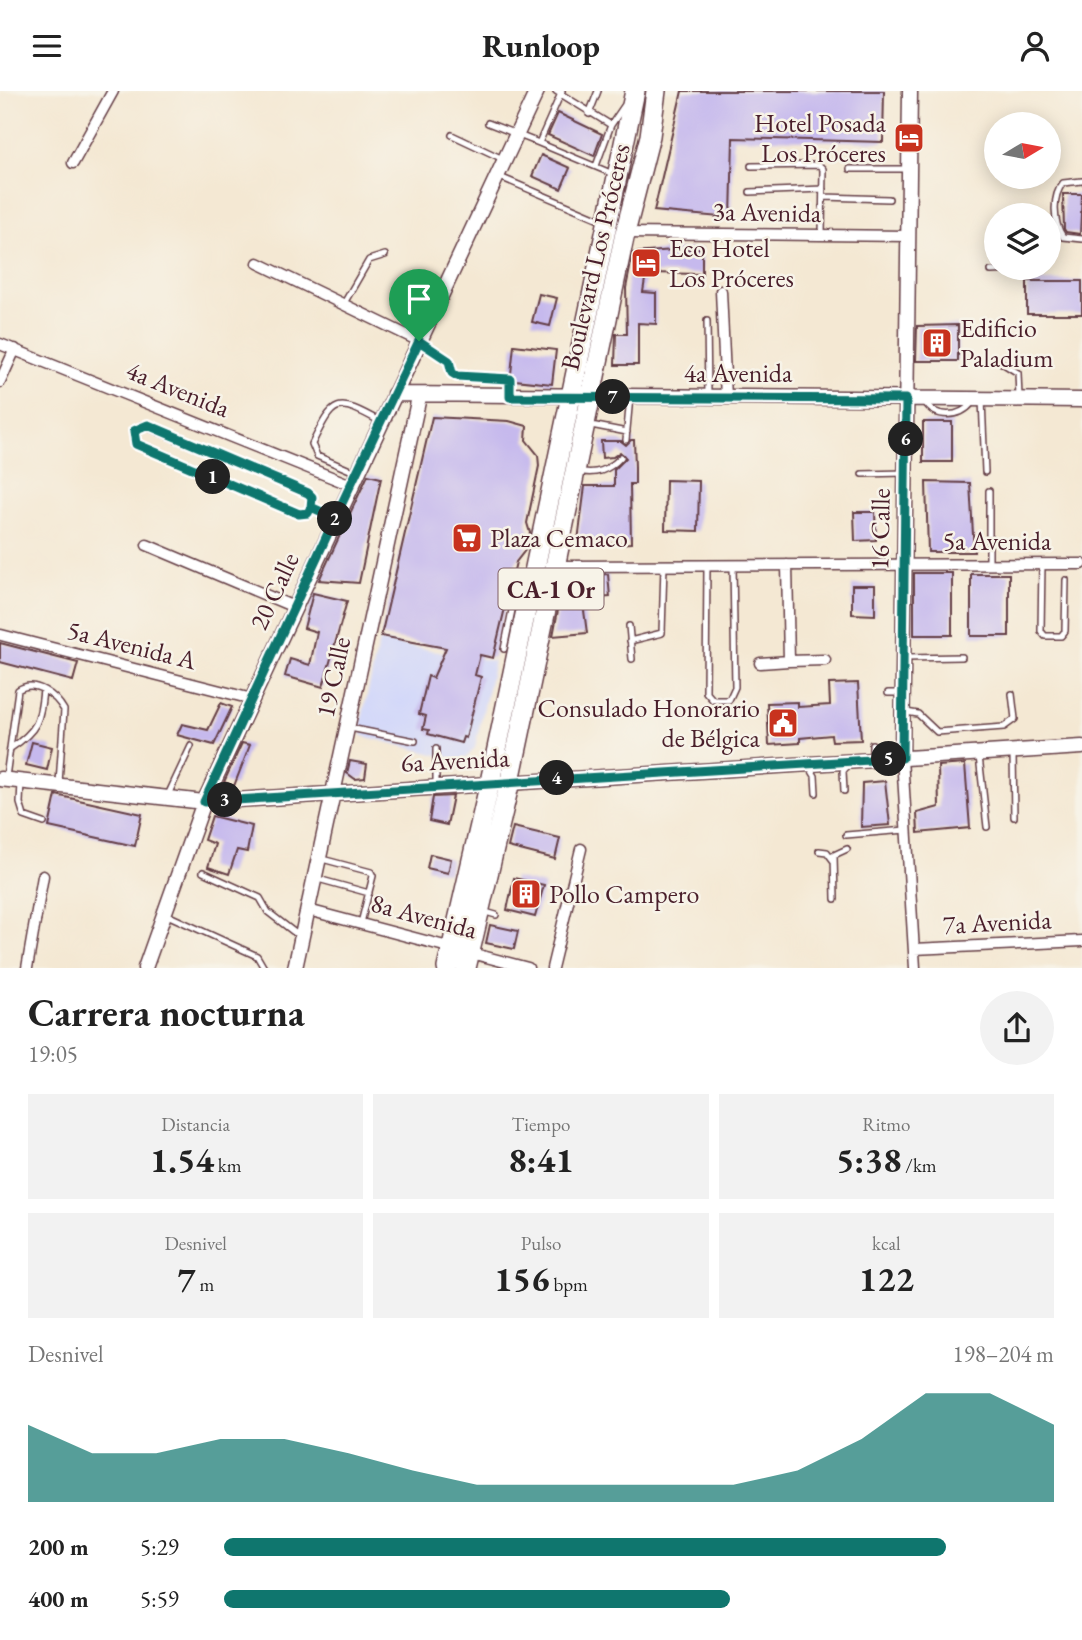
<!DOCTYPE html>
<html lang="es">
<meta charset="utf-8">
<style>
body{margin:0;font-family:"EB Garamond",serif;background:#f2f2f2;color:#222;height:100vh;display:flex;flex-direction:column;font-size:26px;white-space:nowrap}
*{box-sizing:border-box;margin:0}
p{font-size:23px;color:#767676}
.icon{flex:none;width:38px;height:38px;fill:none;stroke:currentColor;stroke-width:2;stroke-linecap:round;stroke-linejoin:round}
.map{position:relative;height:877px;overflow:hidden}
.side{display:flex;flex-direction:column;background:#fff;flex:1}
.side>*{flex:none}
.needle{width:46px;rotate:80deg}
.buttons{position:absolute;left:984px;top:21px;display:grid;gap:14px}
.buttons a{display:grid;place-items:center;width:77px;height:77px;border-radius:50%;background:#fff;box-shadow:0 4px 18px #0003;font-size:35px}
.pin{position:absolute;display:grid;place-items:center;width:60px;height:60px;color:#fff;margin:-72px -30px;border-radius:50% 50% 50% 0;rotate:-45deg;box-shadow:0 0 7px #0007}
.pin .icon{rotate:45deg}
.km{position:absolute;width:35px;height:35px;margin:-18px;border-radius:50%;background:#222;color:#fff;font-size:19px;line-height:35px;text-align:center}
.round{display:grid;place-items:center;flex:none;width:74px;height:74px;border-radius:37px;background:#f2f2f2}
.headline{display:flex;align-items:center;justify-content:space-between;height:119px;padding:0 28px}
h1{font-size:38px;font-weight:700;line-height:52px}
.figures{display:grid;grid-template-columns:repeat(3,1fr);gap:10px;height:119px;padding:7px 28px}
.figures div{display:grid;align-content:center;border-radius:0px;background:#f2f2f2;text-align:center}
.figures b{font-size:35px;font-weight:700}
.figures small{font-size:19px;font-weight:400}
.figures p{font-size:19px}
.chart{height:196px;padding:14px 28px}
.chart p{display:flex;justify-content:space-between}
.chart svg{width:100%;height:126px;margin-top:7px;fill:#0f766e;opacity:.7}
ul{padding:0 28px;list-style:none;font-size:23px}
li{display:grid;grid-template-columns:112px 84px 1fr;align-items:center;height:52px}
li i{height:18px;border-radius:9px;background:#0f766e}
header{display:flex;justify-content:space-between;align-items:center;height:91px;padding:0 28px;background:#fff;font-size:32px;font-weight:700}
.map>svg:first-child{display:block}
</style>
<header><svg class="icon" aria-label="menu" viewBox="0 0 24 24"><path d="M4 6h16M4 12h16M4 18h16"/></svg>Runloop<svg class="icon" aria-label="person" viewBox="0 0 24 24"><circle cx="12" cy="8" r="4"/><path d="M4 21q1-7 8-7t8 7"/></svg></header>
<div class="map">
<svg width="1082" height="877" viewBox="0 0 1082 877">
<rect width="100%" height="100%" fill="#f7f3e8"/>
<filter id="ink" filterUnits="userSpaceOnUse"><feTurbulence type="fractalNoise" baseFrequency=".0143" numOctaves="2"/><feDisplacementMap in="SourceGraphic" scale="14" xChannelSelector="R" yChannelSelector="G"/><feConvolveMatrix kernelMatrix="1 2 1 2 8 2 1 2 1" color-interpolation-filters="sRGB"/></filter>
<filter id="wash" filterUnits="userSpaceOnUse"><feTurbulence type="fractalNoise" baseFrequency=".00686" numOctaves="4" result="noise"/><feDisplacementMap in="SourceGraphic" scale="28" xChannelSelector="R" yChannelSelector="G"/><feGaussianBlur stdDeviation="1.57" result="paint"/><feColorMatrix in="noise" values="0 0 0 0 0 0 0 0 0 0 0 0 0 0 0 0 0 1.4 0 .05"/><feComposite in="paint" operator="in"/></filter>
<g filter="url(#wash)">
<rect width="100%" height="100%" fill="#f4e8d3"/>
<path fill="#d3d8f9" d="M379 550 494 570 475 657 468 665 458 669 363 645 360 636Z"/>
<g id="blocks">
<path fill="#c6b9ed" d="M682 0H884L883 51 733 47 731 127 654 120Z
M558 22 602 43 594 65 548 44Z
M541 64 570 77 561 98 532 85Z
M1063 103H1082L1080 143 1066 141 1064 138Z
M702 157V183L646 182 643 201 656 202V233L638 232V274H615L616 243H627L626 197 633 162Z
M1027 190H1082V223H1027Z
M539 203 557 207 550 235 532 231Z
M958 234V270H916L917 235Z
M514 254 556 259 552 293 515 289 511 283Z
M432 326 509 330 527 335 526 349 538 364 539 375 527 432 530 442 526 458 516 471 493 567 480 564 475 584 481 586 466 647 463 646 461 652 428 643 429 639 423 638 426 625 419 623 428 585 433 587 446 557 381 545Z
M923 331H952V371H923Z
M631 349H634L635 376V393H630L631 452 583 454 578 450 585 395H614V379L626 367 620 361 613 366 602 367 601 350H621L626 354Z
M368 384 381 387 359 492 319 489Z
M666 389 699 390 698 440 665 439Z
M926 391 970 392 974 461H928Z
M854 421H875L876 449 855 450Z
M914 482H952V544H914Z
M608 483 610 506 583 508 581 485Z
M971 483H1009V545H971Z
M852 494H875V524L852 523Z
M313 502 347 510 323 596 285 585 290 568 310 574 317 541 304 537Z
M583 512 587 542 553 545 559 514Z
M0 552 78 572 73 590 0 571Z
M858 592 861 649 832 650 831 644 800 647V652L769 654 767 612 798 611V616L830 614 829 593Z
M221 612 232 616 214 654 177 644 182 633 208 639Z
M32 651 52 656 47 679 26 674Z
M242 652 250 654 234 695 224 691Z
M350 670 367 673 365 687 355 688 347 682Z
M965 673 970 737 918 742 917 722 939 716 938 675Z
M885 690 890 734 861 736 862 692Z
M56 704 142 723 135 755 49 736Z
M453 705 447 734 429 730 433 706Z
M212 725 252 735 247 761 237 759 229 783 208 776 215 753 204 749Z
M513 736 560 747 555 768 508 756Z
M430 763 451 768 448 782 427 777Z
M514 787 544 794 535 826 507 819Z
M490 834 518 840 514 858 486 852Z"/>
</g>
</g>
<g filter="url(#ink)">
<use href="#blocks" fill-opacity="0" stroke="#643d44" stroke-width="2"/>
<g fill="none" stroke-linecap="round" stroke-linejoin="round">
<g stroke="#643d44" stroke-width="8">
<path id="service" d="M556 0 611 34
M589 23 598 0
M488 32 539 52 562 0
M452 44 505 69
M539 52 613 83
M596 75 611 34 624 15
M751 75 819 74 823 78 822 144
M850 78H909
M500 86 604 130
M1082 90 1063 92C1052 105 1053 131 1063 146L1082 148
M750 101 823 98
M824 106 889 108
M991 180 1015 179
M343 214 369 169 385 164
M707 230 708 304
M422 252 449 270 452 282 457 284 510 288 511 303
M994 267 1018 282 1019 306
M982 308 985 381
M925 311C935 328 960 327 972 312
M142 334 308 402 313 411 308 422 299 423 136 353 133 345Z
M591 334 627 341
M626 349 630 306
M577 380C596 384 608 380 621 366
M357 382 317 365 312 353C334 308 336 306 381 331
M862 383 905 382
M989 400V473
M311 416 335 427
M1042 473 1041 540 1045 545H1061L1065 540 1066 489
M707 474 706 601 713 609H729L735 596 733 474
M629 535 632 568
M630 550 662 542 664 474
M504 558 518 490 528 480
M906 567 962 566
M888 602H902
M906 621 918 623 937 641 1004 636 1015 628 1012 603
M350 637 415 650
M11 657C38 639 40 630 43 599
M436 658V695
M1013 663 1014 726
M979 665 987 736
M872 666V653
M809 675 815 685 816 702
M6 686 18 599C35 587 56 605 64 619L59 692
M21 691 20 712 24 725 44 732
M844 700 843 680 849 673
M168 704 191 655
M846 744 906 739
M819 760 827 761 833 769
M322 768 371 781 373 785 361 832
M203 781 260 807 268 821 299 845
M318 788 369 802
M835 808 834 764 847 758
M482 820 496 824
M165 823 257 865 264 877"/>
</g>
<g stroke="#643d44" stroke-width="13">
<path id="minor" d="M73 72 113 0
M625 142 908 145
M258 172 419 250
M721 200 726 307
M0 253 351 394
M0 291 15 258
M147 454 294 516
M787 474 789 570 825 569
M556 475 1082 473
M1 544 252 608
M760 572 789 570
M902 667 915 877
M308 819 528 877
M914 858 1082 850
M27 877 43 785
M552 877 581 758"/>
</g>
<g stroke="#643d44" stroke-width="17">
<path id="tertiary" d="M394 303 1082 309
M902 667 910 0
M0 688 204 711 1082 656
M145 877 204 711 537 0
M295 877 419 306"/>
</g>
<g stroke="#643d44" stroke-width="22">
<path id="trunk" d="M447 877 490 691 635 0
M466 877 510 690 625 142 650 45 656 0"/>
</g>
<use href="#service" stroke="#fff" stroke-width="5"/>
<use href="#minor" stroke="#fff" stroke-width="10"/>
<use href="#tertiary" stroke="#fff" stroke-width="14"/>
<use href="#trunk" stroke="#fff" stroke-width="19"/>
</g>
</g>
<g fill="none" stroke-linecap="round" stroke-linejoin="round" filter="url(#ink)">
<g stroke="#fff" stroke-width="14">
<path id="route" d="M419 250 335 427 311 416 308 422 299 423 136 353 134 340 148 334 308 402 312 406 311 416 335 427 204 711 902 667 906 308 510 306V288L457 285 452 282 449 270 419 250"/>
</g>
<use href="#route" stroke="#0f766e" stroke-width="9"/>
</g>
<defs>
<g id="hotel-square" transform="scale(1.575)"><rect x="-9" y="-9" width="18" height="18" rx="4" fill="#c8321e" stroke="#f7f3e8"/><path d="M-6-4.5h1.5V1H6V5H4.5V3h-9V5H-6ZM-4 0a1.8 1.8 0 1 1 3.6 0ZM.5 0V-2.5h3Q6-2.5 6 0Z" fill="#fff"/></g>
<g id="building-square" transform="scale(1.575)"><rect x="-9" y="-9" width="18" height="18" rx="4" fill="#c8321e" stroke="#f7f3e8"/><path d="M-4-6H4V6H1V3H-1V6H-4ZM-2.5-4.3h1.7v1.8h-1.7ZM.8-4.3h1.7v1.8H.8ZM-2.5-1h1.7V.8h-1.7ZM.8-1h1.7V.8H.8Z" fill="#fff"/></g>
<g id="supermarket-square" transform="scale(1.575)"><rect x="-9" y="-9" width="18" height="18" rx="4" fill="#c8321e" stroke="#f7f3e8"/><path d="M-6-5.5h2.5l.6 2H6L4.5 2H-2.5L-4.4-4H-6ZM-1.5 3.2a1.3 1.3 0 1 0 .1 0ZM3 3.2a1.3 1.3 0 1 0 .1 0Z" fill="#fff"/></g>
<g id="civic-square" transform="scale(1.575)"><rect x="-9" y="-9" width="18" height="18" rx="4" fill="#c8321e" stroke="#f7f3e8"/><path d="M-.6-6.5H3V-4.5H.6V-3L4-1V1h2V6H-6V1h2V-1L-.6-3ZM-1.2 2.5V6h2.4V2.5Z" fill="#fff"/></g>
</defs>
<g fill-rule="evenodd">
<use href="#hotel-square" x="909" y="47"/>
<use href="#hotel-square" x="646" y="172"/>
<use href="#building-square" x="937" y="252"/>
<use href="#supermarket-square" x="467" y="447"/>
<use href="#civic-square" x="783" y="632"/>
<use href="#building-square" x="526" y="803"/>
</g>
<g text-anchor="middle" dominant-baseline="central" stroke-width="5" stroke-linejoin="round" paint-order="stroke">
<rect fill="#f7f3e8" stroke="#7e5f64" stroke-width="2" x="498.5" y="477.5" width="105" height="41" rx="5"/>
<g font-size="24" font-weight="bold" fill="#4a1f2b">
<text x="551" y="498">CA-1 Or</text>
</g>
<g font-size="26" fill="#4a1f2b" stroke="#f7f3e8" text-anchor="start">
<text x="886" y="32" text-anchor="end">Hotel Posada<tspan x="886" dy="30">Los Próceres</tspan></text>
<text x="669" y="157">Eco Hotel<tspan x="669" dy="30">Los Próceres</tspan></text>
<text x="960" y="237">Edificio<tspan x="960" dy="30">Paladium</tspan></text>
<text x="490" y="447">Plaza Cemaco</text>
<text x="760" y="617" text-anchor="end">Consulado Honorario<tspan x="760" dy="30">de Bélgica</tspan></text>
<text x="549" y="803">Pollo Campero</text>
</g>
<g font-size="26" fill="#4a1f2b" stroke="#f7f3e8">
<text transform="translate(767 121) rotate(1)">3a Avenida</text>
<text transform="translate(595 166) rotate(-77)">Boulevard Los Próceres</text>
<text x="738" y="282">4a Avenida</text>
<text transform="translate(178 298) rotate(22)">4a Avenida</text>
<text transform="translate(880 438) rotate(-89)">16 Calle</text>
<text x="997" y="450">5a Avenida</text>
<text transform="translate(274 500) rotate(-65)">20 Calle</text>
<text transform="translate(132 554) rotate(14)">5a Avenida A</text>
<text transform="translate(333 586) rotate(-78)">19 Calle</text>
<text transform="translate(455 669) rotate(-3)">6a Avenida</text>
<text transform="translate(424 825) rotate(15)">8a Avenida</text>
<text transform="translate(997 831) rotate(-3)">7a Avenida</text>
</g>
</g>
</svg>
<div class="buttons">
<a><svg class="needle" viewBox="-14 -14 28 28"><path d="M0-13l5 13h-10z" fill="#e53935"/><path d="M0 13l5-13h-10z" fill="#767676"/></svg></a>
<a><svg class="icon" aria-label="layers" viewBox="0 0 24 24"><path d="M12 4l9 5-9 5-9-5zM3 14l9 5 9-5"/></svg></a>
</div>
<div class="pin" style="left:419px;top:250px;background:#1e9e55"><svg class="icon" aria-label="arrive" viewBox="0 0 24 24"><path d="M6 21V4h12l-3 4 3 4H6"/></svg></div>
<b class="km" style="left:213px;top:386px">1</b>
<b class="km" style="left:335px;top:428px">2</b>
<b class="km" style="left:225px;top:709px">3</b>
<b class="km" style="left:557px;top:687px">4</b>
<b class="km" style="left:889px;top:668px">5</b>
<b class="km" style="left:906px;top:348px">6</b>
<b class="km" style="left:613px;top:306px">7</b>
</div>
<section class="side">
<div class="headline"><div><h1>Carrera nocturna</h1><p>19:05</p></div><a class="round"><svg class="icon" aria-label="share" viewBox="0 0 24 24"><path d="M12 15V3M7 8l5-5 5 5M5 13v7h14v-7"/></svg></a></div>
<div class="figures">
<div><p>Distancia</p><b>1.54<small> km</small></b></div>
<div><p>Tiempo</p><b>8:41</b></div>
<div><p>Ritmo</p><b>5:38<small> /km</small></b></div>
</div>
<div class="figures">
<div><p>Desnivel</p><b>7<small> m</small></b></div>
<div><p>Pulso</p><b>156<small> bpm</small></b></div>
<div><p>kcal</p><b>122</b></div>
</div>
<div class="chart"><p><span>Desnivel</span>198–204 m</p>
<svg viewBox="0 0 160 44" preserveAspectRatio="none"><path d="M0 44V17L10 27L20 27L30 22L40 22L50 27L60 33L70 38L80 38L90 38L100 38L110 38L120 33L130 22L140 6L150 6L160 17V44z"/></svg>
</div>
<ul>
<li><b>200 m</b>5:29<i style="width:87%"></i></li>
<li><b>400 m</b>5:59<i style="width:61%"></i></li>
</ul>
</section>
